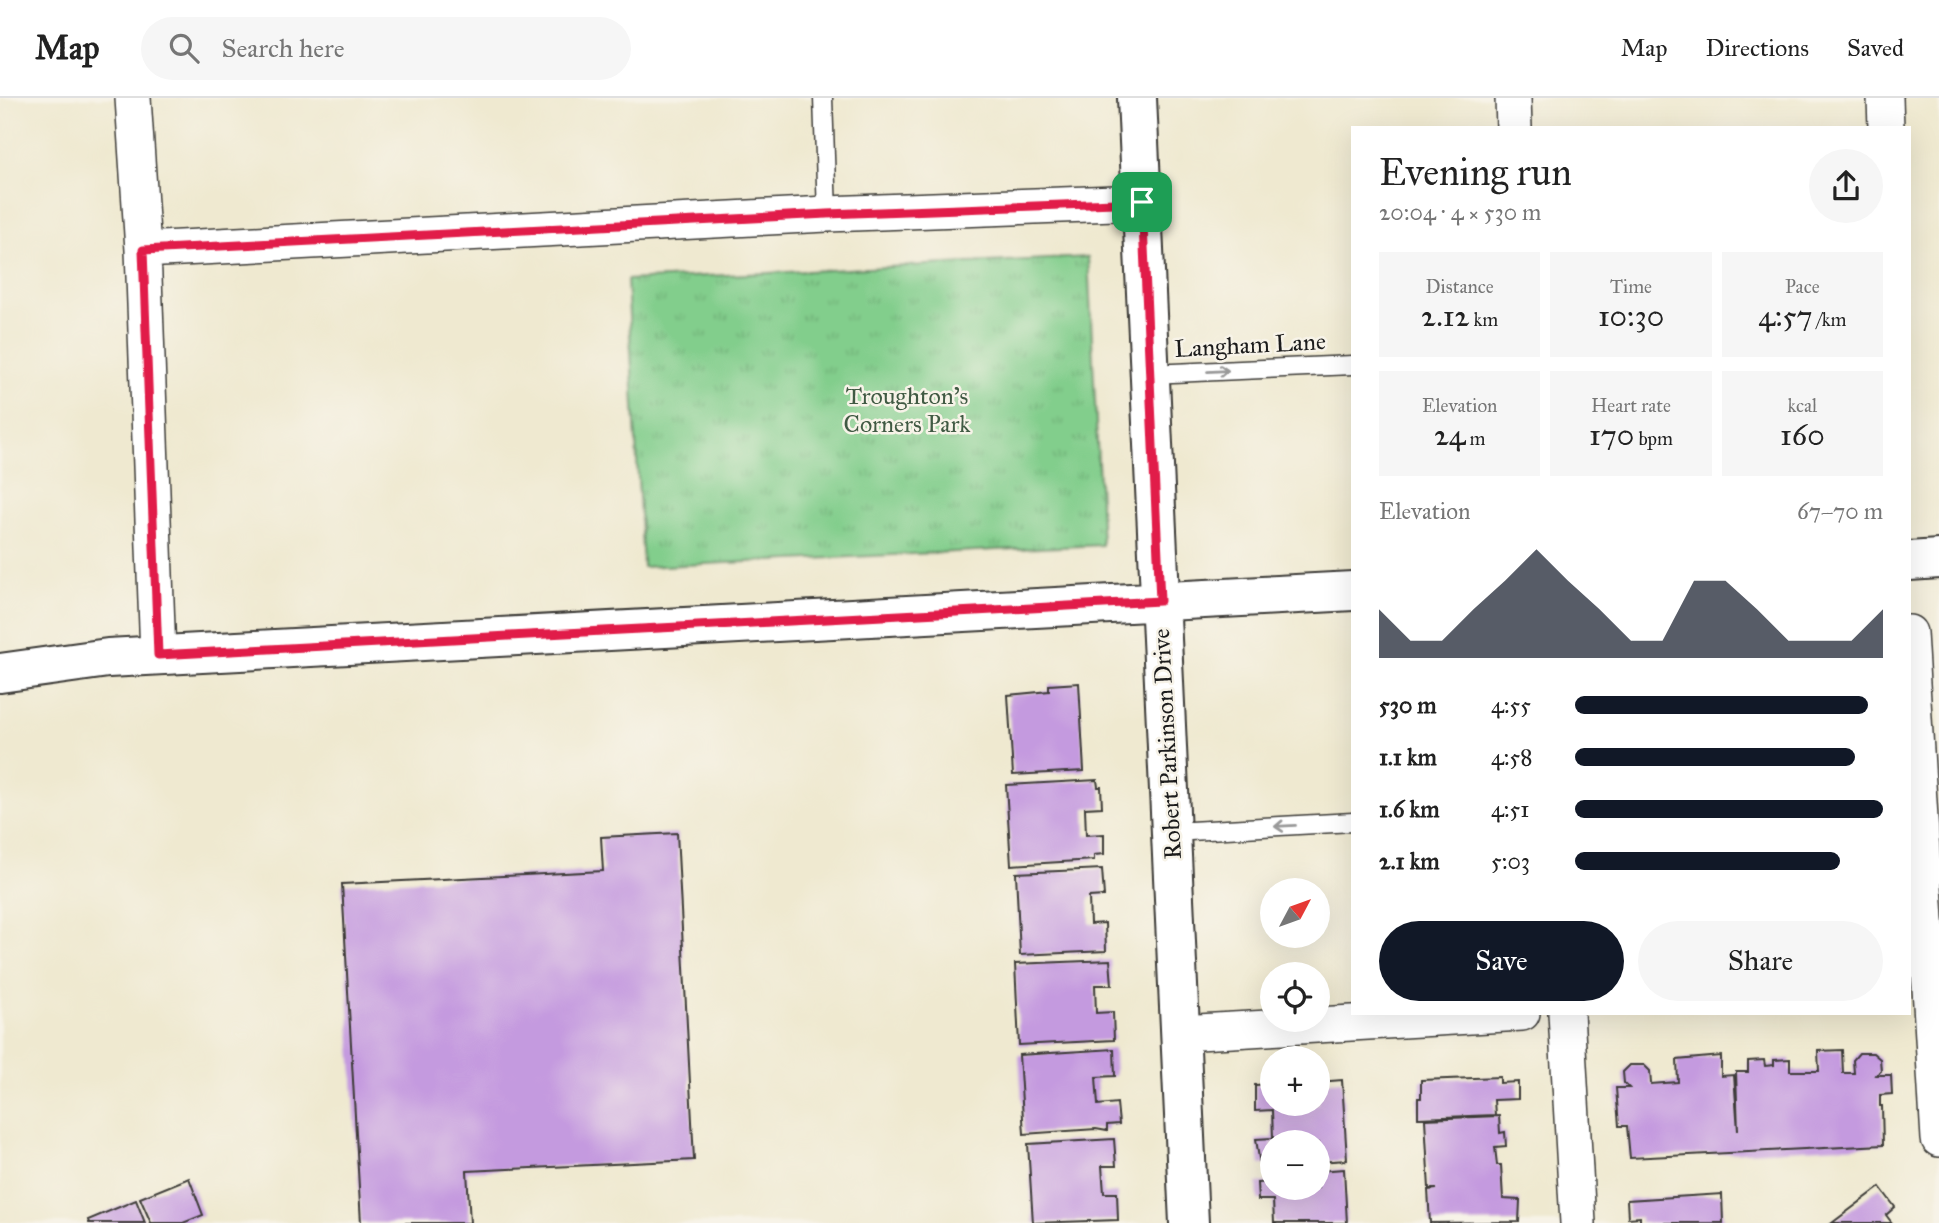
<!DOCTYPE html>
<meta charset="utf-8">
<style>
body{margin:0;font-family:"IM FELL Great Primer",serif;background:#f6f6f6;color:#222;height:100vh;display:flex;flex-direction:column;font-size:26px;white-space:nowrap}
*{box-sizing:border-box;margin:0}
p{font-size:23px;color:#767676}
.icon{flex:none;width:38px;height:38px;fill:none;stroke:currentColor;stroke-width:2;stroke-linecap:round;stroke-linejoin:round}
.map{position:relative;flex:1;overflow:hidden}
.sheet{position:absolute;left:1351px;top:28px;width:560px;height:889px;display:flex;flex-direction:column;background:#fff;border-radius:0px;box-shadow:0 7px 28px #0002}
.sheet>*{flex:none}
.needle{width:46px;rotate:49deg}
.fabs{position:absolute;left:1260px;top:780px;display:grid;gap:14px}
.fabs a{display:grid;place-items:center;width:70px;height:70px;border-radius:50%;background:#fff;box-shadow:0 7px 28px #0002;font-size:35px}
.pin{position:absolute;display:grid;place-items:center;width:60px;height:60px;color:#fff;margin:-30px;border-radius:14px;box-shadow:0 4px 10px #0006}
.round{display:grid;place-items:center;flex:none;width:74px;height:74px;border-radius:37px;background:#f6f6f6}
.head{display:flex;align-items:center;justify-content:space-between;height:119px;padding:0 28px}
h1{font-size:38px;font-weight:600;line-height:52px}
.stats{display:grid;grid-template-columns:repeat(3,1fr);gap:10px;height:119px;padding:7px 28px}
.stats div{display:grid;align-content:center;border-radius:0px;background:#f6f6f6;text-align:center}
.stats b{font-size:30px;font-weight:600}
.stats small{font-size:19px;font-weight:400}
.stats p{font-size:19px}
.chart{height:196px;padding:14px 28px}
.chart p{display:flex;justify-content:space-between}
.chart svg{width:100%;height:126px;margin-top:7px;fill:#111827;opacity:.7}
.button{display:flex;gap:14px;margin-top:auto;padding:14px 28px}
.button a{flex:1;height:80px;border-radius:42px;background:#111827;color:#fff;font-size:28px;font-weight:600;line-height:80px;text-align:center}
.button a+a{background:#f6f6f6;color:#222}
ul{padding:0 28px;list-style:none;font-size:23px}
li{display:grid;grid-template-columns:112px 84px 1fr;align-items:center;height:52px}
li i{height:18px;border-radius:9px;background:#111827}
header{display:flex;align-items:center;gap:42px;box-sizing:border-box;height:98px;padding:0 35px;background:#fff;border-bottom:2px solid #e0e0e0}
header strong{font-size:33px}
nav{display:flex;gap:38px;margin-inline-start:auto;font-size:24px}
.search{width:490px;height:63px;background:#f6f6f6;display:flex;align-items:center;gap:18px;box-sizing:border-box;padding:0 24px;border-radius:38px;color:#767676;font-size:26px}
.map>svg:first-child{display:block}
</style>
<header>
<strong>Map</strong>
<div class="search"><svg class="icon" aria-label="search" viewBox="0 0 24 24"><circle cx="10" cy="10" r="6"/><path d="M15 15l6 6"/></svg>Search here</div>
<nav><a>Map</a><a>Directions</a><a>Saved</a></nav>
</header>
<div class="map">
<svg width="1939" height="1125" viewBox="0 0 1939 1125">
<defs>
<pattern id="grass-tufts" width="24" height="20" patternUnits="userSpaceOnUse" patternTransform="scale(1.75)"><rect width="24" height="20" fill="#82ce8c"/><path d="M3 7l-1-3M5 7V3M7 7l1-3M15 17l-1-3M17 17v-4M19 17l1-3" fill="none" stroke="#70b078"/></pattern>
</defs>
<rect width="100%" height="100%" fill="#f7f3e8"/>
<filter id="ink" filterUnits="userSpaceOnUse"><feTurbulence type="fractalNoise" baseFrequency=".0143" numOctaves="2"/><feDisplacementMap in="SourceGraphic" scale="14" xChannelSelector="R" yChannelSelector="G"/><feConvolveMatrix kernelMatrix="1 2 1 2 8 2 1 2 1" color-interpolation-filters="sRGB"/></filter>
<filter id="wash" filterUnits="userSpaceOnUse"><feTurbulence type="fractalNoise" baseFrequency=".00686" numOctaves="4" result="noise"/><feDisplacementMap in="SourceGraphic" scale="28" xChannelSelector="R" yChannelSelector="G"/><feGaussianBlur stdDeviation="1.57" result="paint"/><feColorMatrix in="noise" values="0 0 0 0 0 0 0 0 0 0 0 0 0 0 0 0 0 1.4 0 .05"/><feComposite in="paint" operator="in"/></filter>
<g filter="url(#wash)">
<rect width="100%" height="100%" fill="#efe9d0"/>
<path fill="url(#grass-tufts)" stroke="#4f7554" stroke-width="2" d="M1088 159 1102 447 643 469 627 182Z"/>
<g id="blocks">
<path fill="#c49adf" d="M1079 585 1084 673 1013 677 1008 597 1049 593V587Z
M1097 682 1098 689H1101L1102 709 1085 710 1086 737 1104 736V756L1094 757V762L1011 767 1006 687Z
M677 735 694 1062 467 1073 470 1125H361L342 786 603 773 601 739Z
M1102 771 1104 798 1089 799 1090 826 1105 825 1106 853 1020 857 1016 775Z
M1110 862 1112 887H1095L1096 915 1113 914 1114 942 1019 947 1015 866Z
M1114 951 1115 978 1096 979 1098 1007 1117 1005 1119 1026 1107 1027V1033L1096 1031 1024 1036 1019 957Z
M1842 952 1843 975H1854L1853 962 1859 955H1873L1880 961 1881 973 1876 977H1891L1892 996 1880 997V1008H1882L1883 1047 1630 1060 1627 1028H1619L1616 990H1629L1624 985 1623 974 1630 967H1644L1650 973 1651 986 1678 984 1677 962 1721 958V978L1734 977 1738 1033 1736 974H1748V963L1764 962 1765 968 1774 967V962L1790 961V973H1819L1818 953Z
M1500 979V985L1518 984V1001L1494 1002 1495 1017 1418 1020V1000H1421V982Z
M1342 982 1347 1062 1318 1064V1045H1272V1066L1260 1067 1256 1041 1273 1040 1272 1012 1255 1013V987L1272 986V1006H1318V984Z
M1499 1018 1500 1035 1505 1034 1506 1048 1495 1049 1497 1067H1501L1503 1101 1520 1102 1519 1124 1430 1125 1428 1092 1437 1091H1429L1425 1021Z
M1114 1041 1116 1068H1102L1104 1095H1117L1118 1122 1033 1125 1028 1046Z
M1344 1071 1347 1125H1274L1273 1102H1258L1257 1085 1272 1084V1090H1318V1073Z
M189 1080 203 1117 183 1125H151L140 1100Z
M1880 1089 1895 1109 1886 1117 1892 1125H1832Z
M1722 1096 1723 1125H1640V1119L1628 1120 1627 1102Z
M136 1102 145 1125H89L88 1122Z"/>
</g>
</g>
<g filter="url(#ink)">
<use href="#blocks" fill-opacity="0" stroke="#3c3b37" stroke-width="2"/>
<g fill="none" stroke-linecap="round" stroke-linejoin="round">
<g stroke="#3c3b37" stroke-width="21">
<path id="service" d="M823 0 827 116
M1150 276 1353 267
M1172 734 1353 724"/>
</g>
<g stroke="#3c3b37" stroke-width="38">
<path id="minor" d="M133 0 143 152 158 557
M1513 0 1514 30
M1885 0 1886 30
M143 152 827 116 1142 104
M1909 535 1939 1041
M1566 915 1578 1125
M1181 935 1522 915"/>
</g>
<g stroke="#3c3b37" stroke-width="42">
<path id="tertiary" d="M1137 0 1189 1125
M1909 463 1939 461
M0 575 108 560 1353 493"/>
</g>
<use href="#service" stroke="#fff" stroke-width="18"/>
<use href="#minor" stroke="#fff" stroke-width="35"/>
<use href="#tertiary" stroke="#fff" stroke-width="38"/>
</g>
<defs><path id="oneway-shaft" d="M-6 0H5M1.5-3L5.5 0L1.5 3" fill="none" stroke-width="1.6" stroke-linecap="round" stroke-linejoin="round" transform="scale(1.75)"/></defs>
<g stroke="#999">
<use href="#oneway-shaft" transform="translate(1218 273) rotate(-3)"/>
<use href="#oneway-shaft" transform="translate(1285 728) rotate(177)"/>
</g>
</g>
<g fill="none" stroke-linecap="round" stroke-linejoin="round" filter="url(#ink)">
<g stroke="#fff" stroke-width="14">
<path id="route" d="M1142 104 1160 503 158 557 143 152 827 116Z"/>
</g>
<use href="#route" stroke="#e11d48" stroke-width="9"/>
</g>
<g text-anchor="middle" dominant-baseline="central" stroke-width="5" stroke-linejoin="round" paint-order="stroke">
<g font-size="24" fill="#1c1c1c" stroke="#f7f3e8">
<text transform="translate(1250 247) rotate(-3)">Langham Lane</text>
<text transform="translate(1167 646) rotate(-93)">Robert Parkinson Drive</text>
</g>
<g font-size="24" fill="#405a43" stroke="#f7f3e8">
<text x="907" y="298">Troughton's<tspan x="907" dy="28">Corners Park</tspan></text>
</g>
</g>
</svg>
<div class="fabs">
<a><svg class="needle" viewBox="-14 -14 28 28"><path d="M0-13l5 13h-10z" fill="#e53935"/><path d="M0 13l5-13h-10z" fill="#767676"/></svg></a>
<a><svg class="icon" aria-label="locate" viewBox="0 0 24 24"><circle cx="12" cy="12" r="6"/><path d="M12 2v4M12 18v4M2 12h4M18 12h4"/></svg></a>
<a>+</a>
<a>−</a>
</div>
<div class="pin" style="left:1142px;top:104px;background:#1e9e55"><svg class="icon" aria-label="arrive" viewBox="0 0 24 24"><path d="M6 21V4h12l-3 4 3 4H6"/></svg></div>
<section class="sheet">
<div class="head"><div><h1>Evening run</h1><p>20:04 · 4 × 530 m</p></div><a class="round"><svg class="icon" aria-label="share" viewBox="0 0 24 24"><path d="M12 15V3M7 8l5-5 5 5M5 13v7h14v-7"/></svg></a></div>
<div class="stats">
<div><p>Distance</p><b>2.12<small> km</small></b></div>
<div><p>Time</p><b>10:30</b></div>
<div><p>Pace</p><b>4:57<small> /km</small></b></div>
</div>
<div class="stats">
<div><p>Elevation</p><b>24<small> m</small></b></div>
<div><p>Heart rate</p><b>170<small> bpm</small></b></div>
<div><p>kcal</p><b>160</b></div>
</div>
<div class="chart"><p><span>Elevation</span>67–70 m</p>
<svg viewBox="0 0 160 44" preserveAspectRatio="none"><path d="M0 44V27L10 38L20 38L30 27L40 17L50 6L60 17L70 27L80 38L90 38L100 17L110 17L120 27L130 38L140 38L150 38L160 27V44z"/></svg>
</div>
<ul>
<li><b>530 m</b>4:55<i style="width:95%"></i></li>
<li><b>1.1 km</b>4:58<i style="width:91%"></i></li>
<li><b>1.6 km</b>4:51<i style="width:100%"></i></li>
<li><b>2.1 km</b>5:03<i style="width:86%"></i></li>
</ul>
<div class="button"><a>Save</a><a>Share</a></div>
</section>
</div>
